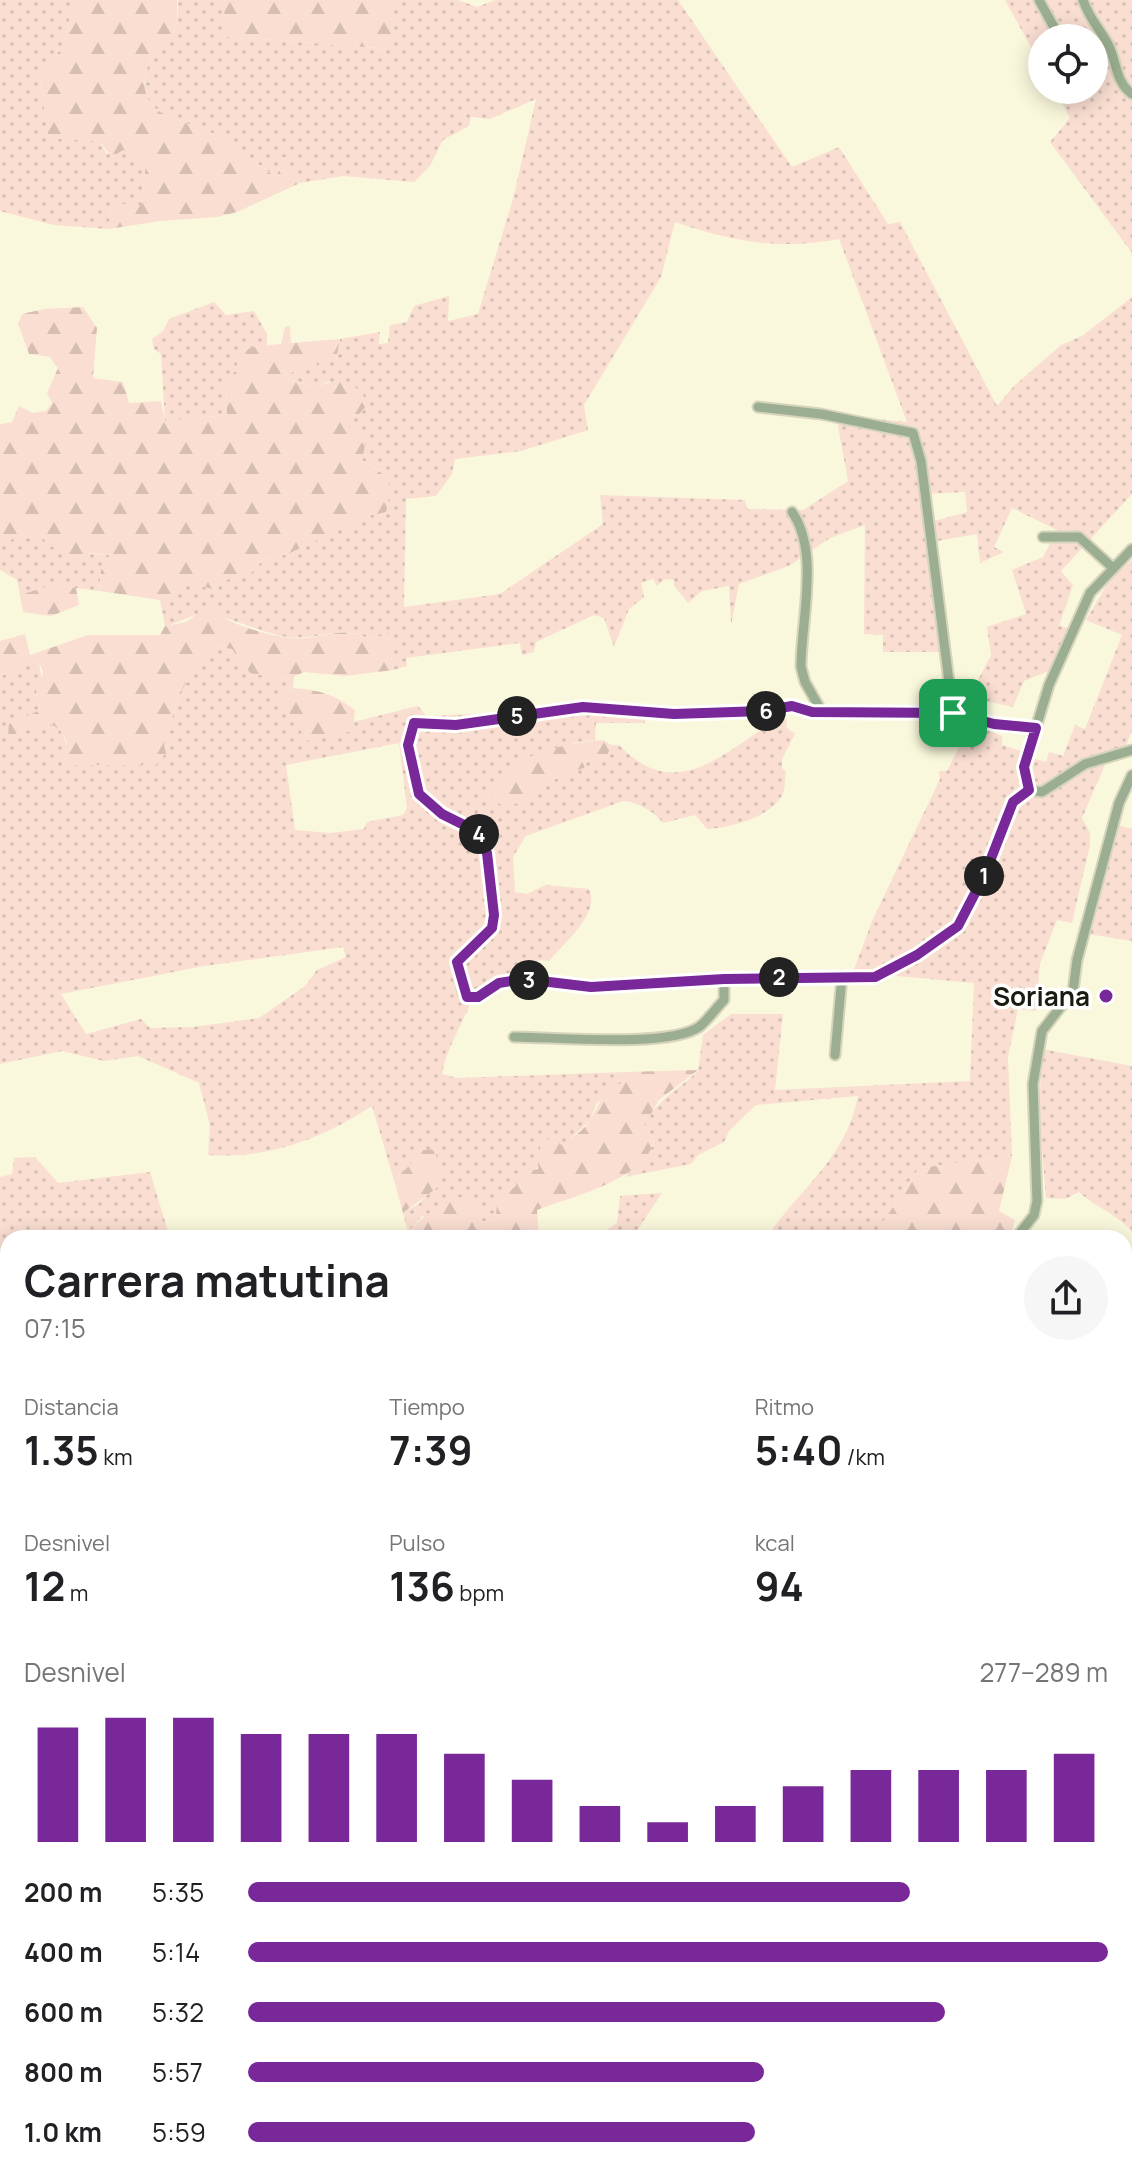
<!DOCTYPE html>
<html lang="es">
<meta charset="utf-8">
<style>
body{margin:0;font-family:Manrope,sans-serif;background:#f6f6f6;color:#202124;height:100vh;display:flex;flex-direction:column;font-size:30px;white-space:nowrap}
*{box-sizing:border-box;margin:0}
p{font-size:26px;color:#757577}
.icon{flex:none;width:44px;height:44px;fill:none;stroke:currentColor;stroke-width:2;stroke-linecap:round;stroke-linejoin:round}
.map{position:relative;flex:1;overflow:hidden}
.sheet{position:absolute;left:0px;top:1230px;width:1132px;height:948px;display:flex;flex-direction:column;background:#fff;border-radius:24px 24px 0 0;box-shadow:0 4px 20px #0003}
.sheet>*{flex:none}
.buttons{position:absolute;left:1028px;top:24px;display:grid;gap:16px}
.buttons a{display:grid;place-items:center;width:80px;height:80px;border-radius:50%;background:#fff;box-shadow:0 4px 20px #0003;font-size:40px}
.pin{position:absolute;display:grid;place-items:center;width:68px;height:68px;color:#fff;margin:-34px;border-radius:16px;box-shadow:0 4px 12px #0006}
.km{position:absolute;width:40px;height:40px;margin:-20px;border-radius:50%;background:#222;color:#fff;font-size:22px;line-height:40px;text-align:center}
.round{display:grid;place-items:center;flex:none;width:84px;height:84px;border-radius:42px;background:#f6f6f6}
.overview{display:flex;align-items:center;justify-content:space-between;height:136px;padding:0 24px}
h1{font-size:44px;font-weight:700;line-height:60px}
.stats{display:grid;grid-template-columns:repeat(3,1fr);gap:12px;height:136px;padding:8px 24px}
.stats div{display:grid;align-content:center}
.stats b{font-size:40px;font-weight:700}
.stats small{font-size:22px;font-weight:400}
.stats p{font-size:22px}
.chart{height:224px;padding:16px 24px}
.chart p{display:flex;justify-content:space-between}
.chart svg{width:100%;height:144px;margin-top:8px;stroke:#782899;stroke-width:6}
ul{padding:0 24px;list-style:none;font-size:26px}
li{display:grid;grid-template-columns:128px 96px 1fr;align-items:center;height:60px}
li i{height:20px;border-radius:10px;background:#782899}
.map>svg:first-child{display:block}
</style>
<div class="map">
<svg width="1132" height="2178" viewBox="0 0 1132 2178">
<defs>
<pattern id="grass-dots" width="8" height="8" patternUnits="userSpaceOnUse" patternTransform="scale(2)"><rect width="8" height="8" fill="#faded2"/><path d="M2 2h.1M6 6h.1" fill="none" stroke="#d6beb3" stroke-width="1.8" stroke-linecap="round"/></pattern>
<pattern id="forest-firs" width="22" height="20" patternUnits="userSpaceOnUse" patternTransform="scale(2)"><rect width="22" height="20" fill="#faded2"/><path d="M5 1l3.5 6h-7zM16 11l3.5 6h-7z" fill="#d6beb3"/></pattern>
<pattern id="park-crowns" width="20" height="18" patternUnits="userSpaceOnUse" patternTransform="scale(2)"><rect width="20" height="18" fill="#faded2"/><path d="M2 6a3 3 0 1 1 6 0M12 15a3 3 0 1 1 6 0" fill="none" stroke="#d6beb3"/></pattern>
</defs>
<rect width="100%" height="100%" fill="#faf8dc"/>
<path fill="url(#grass-dots)" fill-rule="evenodd" d="M0 0H75L62 47 40 78 48 138 99 141 107 154 123 150 146 164 141 206 111 203 109 229 54 225 0 211Z
M178 0H226L222 36 389 49 394 0H458L477 7 495 0H678L792 167 839 147 888 224 900 222 997 406 1014 386 1061 345 1082 336 1132 297V494L1061 571 1073 585 1059 626 1069 628 1054 669 1024 681 1013 707 976 699 977 682 991 655 987 627 1026 614 1012 570 1043 557 1057 530 1012 508 994 547 1004 552 980 563 977 534 937 541 934 521 967 512 965 492 924 494 944 652H883V635L864 634 865 525 830 538 789 566 739 584 731 625 729 586 702 591 688 603 674 586V580L665 579 657 586 653 579 641 583 644 597 629 609 614 647 604 618 594 615 536 642 534 652 522 655 520 643 406 658 407 666 393 670 389 633 370 640C345 623 318 641 288 637 266 635 217 611 199 614 188 616 177 624 165 626L160 600 190 583 216 590 225 580 250 574 263 560 288 554 368 516 386 511 381 472 362 460 329 381 317 387 288 380 290 373 336 360 340 339 380 332 379 344 388 343 390 325 407 322 414 306 449 296 448 321 478 314 513 199 536 99 490 119 471 117 469 126 443 140 430 166 414 182 343 176 300 183 284 157 277 178C257 164 237 147 216 135 200 126 164 118 154 107 130 83 156 44 178 28ZM675 222C733 242 779 250 839 239L907 422 836 415 848 481 803 510 747 509 745 500 600 495 603 524 500 594 404 607 406 499 436 496 452 474 455 459 521 451 588 430 584 405 661 277Z
M1005 0H1132V253L1050 142 1070 118 1055 90H1094V38H1042V67Z
M214 302 226 315 254 311 267 334V347H252L238 370 226 380 227 415 165 421 161 354 154 349 152 339 163 331 169 319Z
M16 537 43 538 63 552 109 555 107 565 101 570 99 591 52 585 20 595 17 580 0 570V546Z
M1132 560V730L1123 754 1108 758 1082 818 1090 833V845L1072 923 1057 920 1040 964 1036 1011 1018 1009 1008 1057 1012 1156 919 1168 872 1238H766C800 1188 846 1159 858 1096L756 1105 729 1131 724 1142 698 1155 691 1164 625 1177 653 1146 654 1138 644 1126C656 1100 678 1090 698 1071L703 1035 731 1014H783L775 1090 970 1081 974 983 853 972 873 919 940 779 939 771H947L971 723 1002 736V745L1021 751 1020 761 1029 764 1032 758 1046 762 1049 752 1063 756 1075 725 1085 729 1122 635 1086 620 1110 579Z
M212 646 232 649 250 673 287 680 294 677 293 688 280 698 352 731 353 722 418 706 426 716 479 714 576 700 645 706V723H596L595 740 574 743 525 803 559 776 584 768 588 759H606L611 745H619C670 798 711 764 761 730L759 723 787 719 786 727 795 734 782 759V769L786 771C785 777 785 785 784 790 777 816 730 828 707 829L695 815 663 823C656 812 635 801 623 801L526 836 513 857 515 892 527 894 545 885 589 889C601 913 563 944 549 961L540 960 474 995C464 1022 447 1046 442 1074L457 1078 626 1072V1081L596 1104 590 1121 516 1186 496 1218 481 1222 422 1216 408 1232 403 1213 420 1203 429 1191 412 1163 394 1180 372 1106C321 1139 269 1159 208 1155L210 1125 199 1083 138 1056 104 1061 62 1051 0 1064V677L25 663 39 662 42 681 36 693 40 710 10 724 8 735 51 724 61 729 69 752 62 764 164 745 179 694ZM399 743 407 808 403 815 367 822 364 829 330 833 295 830 286 765ZM343 947 346 957 317 970 305 986 259 1018 193 1027 150 1028 141 1019 86 1034 61 994 204 966Z
M1118 825 1132 829V941L1088 934Z
M1042 1049 1132 1066V1232C1118 1214 1096 1208 1079 1192L1065 1199 1046 1198 1039 1112Z
M35 1157 58 1183 150 1172 170 1238H8V1409L0 1411V1177L12 1174 14 1158Z
M662 1193 632 1238H594L617 1223 620 1196Z
M0 1848H8V2170H53L51 2178H0Z"/>
<path fill="url(#forest-firs)" d="M75 0H177L178 28C156 44 130 82 154 107 164 118 200 126 216 135 237 146 256 164 276 177L285 156 300 183 237 212 217 217 160 221 109 229 111 203 141 205 146 164 123 150 112 157 99 141 48 138 40 78 62 47Z
M226 0H394L390 49 221 36Z
M83 307 97 328 93 378 123 382 129 403 161 401 165 421 227 415 226 380 237 370V356L252 347 281 344 285 327 290 326 291 343 340 339 336 360 290 373 288 380 317 387C339 376 358 381 368 404L349 425 350 430 367 435 362 460C390 478 394 478 386 512L368 516 288 554 263 560 250 574 225 580 216 590 190 583 160 600 99 591 101 570 107 565 109 555 90 553 72 563 42 538 16 537 0 546V424L12 422 19 406 33 413 46 411 52 403 47 393 58 368 50 357 29 354 18 324 22 314 44 309Z
M52 585 76 588 79 605 51 616 23 612 20 595Z
M208 606C223 624 282 641 306 638 329 635 349 626 370 640L389 633 393 670 345 676 304 672 287 680 250 673 232 649 212 646 179 694 164 745 166 753 156 765H62C71 748 68 733 51 724L8 736 9 724 40 710 36 693 43 672 39 662 25 663 0 677V641L25 634 30 655 88 635H160L165 626 186 622Z
M293 688C318 690 334 694 355 710L353 731 307 741 280 698Z
M603 740 611 745 606 759H588L584 768 559 776 525 803 501 805 485 792C509 756 562 743 603 740Z
M698 1070 659 1100 644 1126 654 1138C650 1179 570 1197 537 1210L539 1238H410L408 1232C426 1213 440 1204 464 1196L477 1205 482 1222 496 1218 497 1201 516 1186 517 1173 538 1169 541 1140 559 1138 560 1145C570 1139 585 1130 591 1119 601 1100 605 1090 625 1081L626 1072Z
M435 1149 442 1184 403 1213 394 1180 412 1163 413 1151Z
M1012 1156 999 1211 1015 1220 1010 1238H872L919 1168Z
M8 1467V1848H0V1468Z"/>
<path fill="url(#park-crowns)" d="M1124 1355 1132 1356V1535H1124Z"/>
<g fill="none" stroke-linecap="round" stroke-linejoin="round">
<g stroke="#d6d5bc" stroke-width="13">
<path id="street" d="M1039 0 1060 38
M1083 0C1089 18 1099 28 1108 44 1117 61 1115 82 1132 94
M758 407 821 414 913 433 921 461 953 713
M792 512C820 552 801 620 801 667L805 682 822 712
M1043 537H1079L1113 568
M1132 549 1090 593 1049 685 1024 767 1029 790 1042 792 1085 764 1132 750
M1029 790 1013 802 985 874 958 926 917 955 875 977 724 979 591 987 524 979 499 983 471 998 463 993 457 962 492 928 494 915 487 853 476 831 442 814 419 794 408 745 414 723 456 725 583 707 674 714 763 711 792 706 812 712 953 713 994 724 1036 728
M514 1037C555 1037 668 1048 699 1027 708 1020 716 1008 724 1000V979
M835 1055 842 976
M1016 1238 1034 1215 1037 1201 1033 1084 1042 1031 1073 991 1077 960 1119 803 1132 775
M1124 1527 1132 1528
M0 1890H8
M1124 1905 1132 1906
M1124 2103 1132 2104
M1124 2159 1132 2158
M326 2170 376 2178
M610 2170V2178
M967 2176 1033 2170
M194 2178 200 2170
M291 2178 293 2170
M312 2178 314 2170
M444 2178V2170
M521 2178V2170
M718 2178 719 2170"/>
</g>
<use href="#street" stroke="#9bae91" stroke-width="9"/>
</g>
<g fill="none" stroke-linecap="round" stroke-linejoin="round">
<g stroke="#fff" stroke-width="16">
<path id="route" d="M792 706 812 712 953 713 994 724 1036 728 1024 767 1029 790 1013 802 985 874 958 926 917 955 875 977 724 979 591 987 524 979 499 983 478 997H467L457 962 492 928 494 915 487 853 476 831 442 814 419 794 408 745 414 723 456 725 583 707 674 714 763 711Z"/>
</g>
<use href="#route" stroke="#782899" stroke-width="10"/>
</g>
<circle fill="#782899" stroke="#fff" stroke-width="3" cx="1106" cy="996" r="8"/>
<g text-anchor="middle" dominant-baseline="central" stroke-width="7" stroke-linejoin="round" paint-order="stroke">
<g font-size="26" font-weight="bold" fill="#1c1b11" stroke="#fff" text-anchor="end">
<text x="1090" y="996">Soriana</text>
</g>
</g>
</svg>
<div class="buttons">
<a><svg class="icon" aria-label="locate" viewBox="0 0 24 24"><circle cx="12" cy="12" r="6"/><path d="M12 2v4M12 18v4M2 12h4M18 12h4"/></svg></a>
</div>
<div class="pin" style="left:953px;top:713px;background:#1e9e55"><svg class="icon" aria-label="arrive" viewBox="0 0 24 24"><path d="M6 21V4h12l-3 4 3 4H6"/></svg></div>
<b class="km" style="left:984px;top:876px">1</b>
<b class="km" style="left:779px;top:977px">2</b>
<b class="km" style="left:529px;top:980px">3</b>
<b class="km" style="left:479px;top:834px">4</b>
<b class="km" style="left:517px;top:716px">5</b>
<b class="km" style="left:766px;top:711px">6</b>
<section class="sheet">
<div class="overview"><div><h1>Carrera matutina</h1><p>07:15</p></div><a class="round"><svg class="icon" aria-label="share" viewBox="0 0 24 24"><path d="M12 15V3M7 8l5-5 5 5M5 13v7h14v-7"/></svg></a></div>
<div class="stats">
<div><p>Distancia</p><b>1.35<small> km</small></b></div>
<div><p>Tiempo</p><b>7:39</b></div>
<div><p>Ritmo</p><b>5:40<small> /km</small></b></div>
</div>
<div class="stats">
<div><p>Desnivel</p><b>12<small> m</small></b></div>
<div><p>Pulso</p><b>136<small> bpm</small></b></div>
<div><p>kcal</p><b>94</b></div>
</div>
<div class="chart"><p><span>Desnivel</span>277–289 m</p>
<svg viewBox="0 0 160 44" preserveAspectRatio="none"><path d="M5 44V9M15 44V6M25 44V6M35 44V11M45 44V11M55 44V11M65 44V17M75 44V25M85 44V33M95 44V38M105 44V33M115 44V27M125 44V22M135 44V22M145 44V22M155 44V17"/></svg>
</div>
<ul>
<li><b>200 m</b>5:35<i style="width:77%"></i></li>
<li><b>400 m</b>5:14<i style="width:100%"></i></li>
<li><b>600 m</b>5:32<i style="width:81%"></i></li>
<li><b>800 m</b>5:57<i style="width:60%"></i></li>
<li><b>1.0 km</b>5:59<i style="width:59%"></i></li>
</ul>
</section>
</div>
